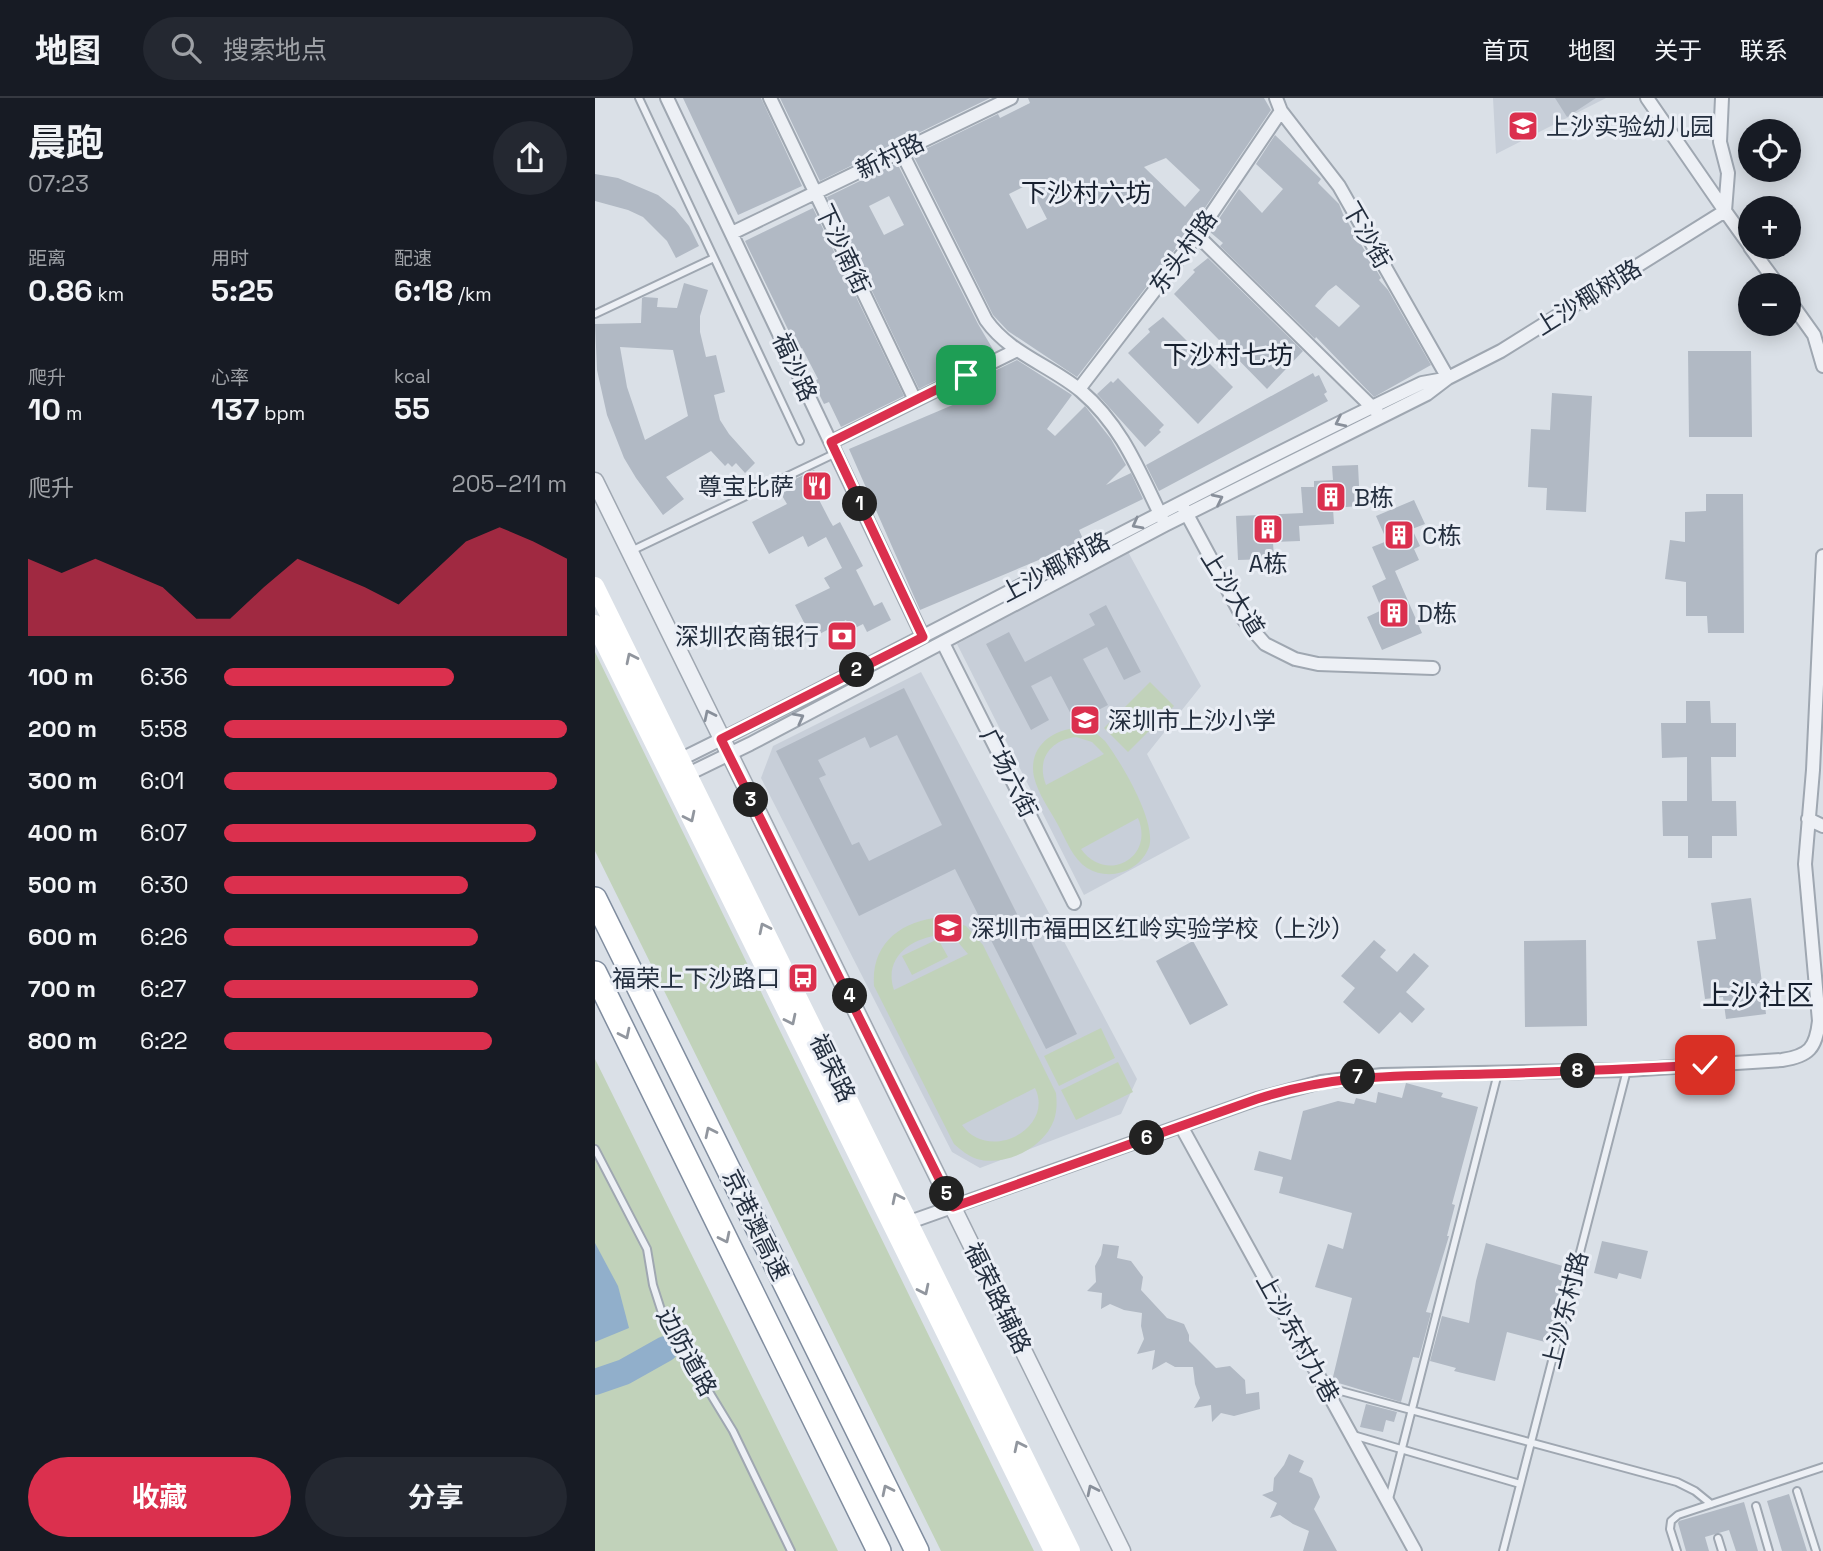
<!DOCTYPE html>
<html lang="zh">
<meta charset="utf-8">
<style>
body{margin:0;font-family:"Space Grotesk","Noto Sans SC",sans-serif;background:#242831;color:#f1f3f6;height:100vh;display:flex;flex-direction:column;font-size:26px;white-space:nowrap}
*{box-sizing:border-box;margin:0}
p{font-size:23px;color:#9ea1a6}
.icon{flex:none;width:38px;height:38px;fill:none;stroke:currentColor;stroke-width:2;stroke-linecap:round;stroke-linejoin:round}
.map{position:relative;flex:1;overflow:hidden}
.sheet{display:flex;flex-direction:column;background:#171b24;width:595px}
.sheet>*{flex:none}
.tools{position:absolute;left:1143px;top:21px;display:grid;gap:14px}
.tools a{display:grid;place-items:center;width:63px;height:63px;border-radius:50%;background:#171b24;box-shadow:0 4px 18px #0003;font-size:35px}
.pin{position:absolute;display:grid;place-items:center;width:60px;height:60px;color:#fff;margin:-30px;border-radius:14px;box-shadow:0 4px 10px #0006}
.km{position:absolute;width:35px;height:35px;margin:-18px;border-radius:50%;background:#222;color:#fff;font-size:19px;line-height:35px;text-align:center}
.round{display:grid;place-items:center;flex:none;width:74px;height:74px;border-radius:37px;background:#242831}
.headline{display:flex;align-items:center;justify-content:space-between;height:119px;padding:0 28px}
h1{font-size:38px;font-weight:700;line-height:52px}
.stats{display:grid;grid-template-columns:repeat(3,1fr);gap:10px;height:119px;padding:7px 28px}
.stats div{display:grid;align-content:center}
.stats b{font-size:30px;font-weight:700}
.stats small{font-size:19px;font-weight:400}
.stats p{font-size:19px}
.chart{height:196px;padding:14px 28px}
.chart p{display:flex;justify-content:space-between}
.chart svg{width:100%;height:126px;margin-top:7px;fill:#db304e;opacity:.7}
.action{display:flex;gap:14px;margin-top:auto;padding:14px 28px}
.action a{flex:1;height:80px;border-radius:42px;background:#db304e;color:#fff;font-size:28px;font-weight:700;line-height:80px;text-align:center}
.action a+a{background:#242831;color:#f1f3f6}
ul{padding:0 28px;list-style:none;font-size:23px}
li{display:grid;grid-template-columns:112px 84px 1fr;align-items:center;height:52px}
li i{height:18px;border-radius:9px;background:#db304e}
header{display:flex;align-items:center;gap:42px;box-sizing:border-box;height:98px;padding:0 35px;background:#171b24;border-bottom:2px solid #363941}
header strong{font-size:33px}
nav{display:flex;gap:38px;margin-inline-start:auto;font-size:24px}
.search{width:490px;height:63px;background:#242831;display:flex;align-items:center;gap:18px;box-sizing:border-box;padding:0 24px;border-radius:38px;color:#9ea1a6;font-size:26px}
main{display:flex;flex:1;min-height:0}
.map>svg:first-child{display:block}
</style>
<header>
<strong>地图</strong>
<div class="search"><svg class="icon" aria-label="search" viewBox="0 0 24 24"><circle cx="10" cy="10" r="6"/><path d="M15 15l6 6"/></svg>搜索地点</div>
<nav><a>首页</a><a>地图</a><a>关于</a><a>联系</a></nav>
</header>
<main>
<section class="sheet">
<div class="headline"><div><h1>晨跑</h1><p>07:23</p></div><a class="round"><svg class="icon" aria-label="share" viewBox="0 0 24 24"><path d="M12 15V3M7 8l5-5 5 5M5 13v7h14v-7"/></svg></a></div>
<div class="stats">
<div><p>距离</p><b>0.86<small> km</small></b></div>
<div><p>用时</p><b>5:25</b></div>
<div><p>配速</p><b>6:18<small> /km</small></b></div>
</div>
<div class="stats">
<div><p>爬升</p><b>10<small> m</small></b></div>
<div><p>心率</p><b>137<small> bpm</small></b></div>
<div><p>kcal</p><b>55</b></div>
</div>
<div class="chart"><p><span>爬升</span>205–211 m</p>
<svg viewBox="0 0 160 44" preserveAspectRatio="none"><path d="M0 44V17L10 22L20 17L30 22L40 27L50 38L60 38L70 27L80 17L90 22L100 27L110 33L120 22L130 11L140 6L150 11L160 17V44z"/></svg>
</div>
<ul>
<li><b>100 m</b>6:36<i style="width:67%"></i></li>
<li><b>200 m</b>5:58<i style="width:100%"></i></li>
<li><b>300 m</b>6:01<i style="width:97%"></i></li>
<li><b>400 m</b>6:07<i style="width:91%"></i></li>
<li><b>500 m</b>6:30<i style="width:71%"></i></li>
<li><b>600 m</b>6:26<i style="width:74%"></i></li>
<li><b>700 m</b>6:27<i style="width:74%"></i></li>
<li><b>800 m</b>6:22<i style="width:78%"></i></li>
</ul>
<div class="action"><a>收藏</a><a>分享</a></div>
</section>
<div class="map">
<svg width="1228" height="1453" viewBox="0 0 1228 1453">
<rect width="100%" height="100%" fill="#dae0e7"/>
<path fill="#c8cfd9" d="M898 0H1011L901 56Z
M532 452 606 588 552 656 595 740 489 797 362 546Z
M326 574 542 981 526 1016 385 1070 357 1054 166 680 178 648Z"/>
<path fill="#c1d2ba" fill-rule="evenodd" d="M0 554 439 1453H346L0 753Z
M555 584 579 608 533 654 509 630Z
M481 630 502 636 510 643C526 664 562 724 554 749 545 773 515 784 492 770 478 761 471 742 463 727 455 712 443 696 439 679 433 651 455 632 481 630ZM481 639 497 644 509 656 451 687C441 662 455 642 481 639ZM543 720C560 760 511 786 486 751Z
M346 819 371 828 388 847 461 995C462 1004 462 1013 459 1022 449 1050 410 1069 382 1061 373 1058 366 1052 359 1046L279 888C276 845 306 823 346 819ZM345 837 362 843 373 856 299 892C288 860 316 840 345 837ZM440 990C460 1031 393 1065 367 1027Z
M343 841 353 859 317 877 307 858Z
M506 930 520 960 464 988 449 958Z
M0 961 243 1453H0Z
M523 964 538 994 481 1022 466 992Z"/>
<path fill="#91afcb" d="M0 1145 23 1188 34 1230 0 1244Z"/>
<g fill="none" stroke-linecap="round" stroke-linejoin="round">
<path stroke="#91afcb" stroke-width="26" d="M0 1284 29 1274 70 1251"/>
</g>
<path fill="#b1b9c4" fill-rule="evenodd" d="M88 0H166L207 88 143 117Z
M185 0H395L225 83Z
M433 0H669L676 12 595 132 482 279 413 233 398 217 318 57 403 16 405 20 435 5ZM571 60 605 92 590 109 549 69ZM434 86 452 121 432 131 414 96Z
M960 0H1001L972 19Z
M680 37 726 81 723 85 744 106 748 116 786 180 784 182 793 192 836 267 779 299 721 239 720 241 625 148 628 145 615 134 644 91 667 115 688 91 661 66ZM741 187 765 208 744 229 720 208 733 193Z
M302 65 383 226 399 253 324 291 232 99ZM294 98 309 127 289 137 274 108Z
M0 76 23 80 63 97 80 111 94 128 104 148 81 160 72 143 48 119 33 112 0 103Z
M218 110 309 298 246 329 234 304 229 306 218 284 223 281 207 250 203 252 150 143Z
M613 160 708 253 672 291 579 196 600 174 598 172Z
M89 185 113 192 105 218V234L111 259 121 257 130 294 119 297 125 322 134 336 160 365 150 375 141 365 137 369 133 365 130 368 116 353 71 379 89 401 68 417 41 380 29 360 12 317 2 272 0 226 46 225 47 200 49 199 63 200 62 209 82 210ZM25 249 78 252 93 318 50 342 32 289Z
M568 219 638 289 603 326 533 255 555 234 553 231Z
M1093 253H1156L1157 339H1094Z
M422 262 477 297 452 331 460 338 490 308 516 341 531 367 511 387 536 375 548 401 484 432 489 443 325 512 254 351 386 295 379 283Z
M718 275 720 279 724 277 732 294 729 296 733 303 564 393 551 367Z
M523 280 569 327 564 332 566 334 550 349 502 296 516 283 518 285Z
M957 295 997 298 991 414 951 412 952 390 933 389 936 331 955 332Z
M763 367 765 408 738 410 739 426 704 428 705 443 678 444 679 461 643 462 641 418 708 415 706 389H719V383L738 382 737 368Z
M219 372 227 388 219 392 235 423 238 428 245 424 268 468 261 472 279 508 287 504 296 522 272 534 268 526 256 532 251 522 217 540 200 507 235 490 229 480 247 470 231 439 213 449 208 438 174 456 157 424 192 406 186 396 197 390 194 384Z
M1111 396H1148L1149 535H1113L1112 518H1091V484L1070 481 1075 442 1090 444V414L1111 413Z
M819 402 830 426 817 431 825 448 819 451 824 462 800 473 827 535 787 552 772 519 787 512 777 488 791 481 777 449 792 443 781 418Z
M511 507 546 574 529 582 512 549 488 561 513 607 480 624 456 578 436 588 454 622 436 632 391 546 414 534 430 564 500 527 494 516Z
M309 590 482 936 451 951 360 771 264 818 181 653ZM302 637 347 727 274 763 264 744 257 747 224 680 231 677 223 662 270 639 275 650Z
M1091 603H1115L1116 625H1141V659H1116L1117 703H1141L1142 738H1117V760H1093V738H1068L1067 703H1092V659L1067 660 1066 625H1091Z
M1156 800 1171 916 1131 921 1128 899 1110 901 1102 843 1121 841 1116 805Z
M779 842 791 852 785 859 802 874 819 855 834 868 811 894 830 911 817 925 805 914 784 936 748 904 760 890 746 878Z
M991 842 992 928 930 929 929 843Z
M598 843 633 907 595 927 561 863Z
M811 985 848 995 846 999 883 1009 857 1106 860 1107 852 1138H854L831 1214 836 1215 824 1260 818 1259 806 1304 737 1283 757 1200 720 1189 733 1146 748 1151 757 1115 684 1095 688 1079 659 1072 664 1053 696 1062 708 1013 743 1003 759 1006 761 1000 781 1005 783 994 807 1000Z
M1007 1143 1053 1153 1046 1181 1024 1175 1022 1181 999 1175Z
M891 1145 971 1169 959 1212H962L955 1238 952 1237 950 1244 912 1234 900 1283 859 1273 861 1270 835 1263 847 1218 874 1225 881 1183Z
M508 1146 524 1148 522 1160 536 1163 548 1179 546 1192 572 1220 589 1226 594 1237V1243L621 1270 635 1268 650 1282 651 1296 664 1294 665 1311 639 1318 626 1315 617 1324 616 1307 599 1310 605 1300 600 1286 598 1269H580L571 1264 557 1272 560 1252 542 1256 549 1241 546 1228 547 1215 529 1212 515 1206 506 1211 507 1195 492 1193 501 1184 500 1168 506 1157Z
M771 1306 802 1314 799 1324 791 1322 788 1334 765 1329Z
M694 1356 709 1363 704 1374 717 1380 725 1399 719 1411 742 1453H708L714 1433 698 1426 685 1417 675 1420 682 1405 667 1397 678 1393 679 1380 689 1367Z
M1194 1396 1212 1453H1187L1172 1403Z
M1149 1404 1163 1453H1141L1134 1432 1110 1439 1114 1453H1091L1083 1425 1084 1423Z"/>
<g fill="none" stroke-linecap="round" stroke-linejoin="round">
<g stroke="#9fa7b1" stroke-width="10">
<path id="service" d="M44 0 205 343
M0 216 119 160
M36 453 241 355
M0 1051 52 1151 58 1187 68 1218 138 1333 196 1453
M731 1289 1082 1384 1100 1393 1116 1406
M758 1337 925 1386
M1202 1393 1221 1453
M794 1401 903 975
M1161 1408 1174 1453
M1123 1440 1127 1453
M908 1453 1032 972
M1082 1453 1075 1431 1076 1423 1083 1417 1228 1369"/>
</g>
<g stroke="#9fa7b1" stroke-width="16">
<path id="minor" d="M72 0 328 539
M175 0 320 302
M681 0 686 13 744 88 853 280
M1127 0 1125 44 1133 75 1130 113 1155 148
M306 53 391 222C415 256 455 267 486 293 527 328 544 373 567 420
M137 135 416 0
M602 137 782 314
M1155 149 1183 187
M1194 202 1219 237 1228 268
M484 291 602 137 686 13
M236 344 422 252
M588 409 649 522 670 546 700 561 723 566 838 570
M348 545 479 805
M80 664C331 541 575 405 827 285L849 281
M87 679 155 646 570 427 832 296 853 280 906 253 1130 113 1052 0
M1213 721 1228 728
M586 1028 820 1453
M309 1126 662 1001 726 984 787 977 1032 972 1187 962C1214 958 1221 950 1224 923L1210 766 1218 672 1228 458"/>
</g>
<g stroke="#9fa7b1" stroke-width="19">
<path id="tertiary" d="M0 383 527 1453"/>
</g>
<g stroke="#808d9f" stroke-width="26">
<path id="motorway" d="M0 801 322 1453
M0 875 284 1453"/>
</g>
<use href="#service" stroke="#edf0f5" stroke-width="6"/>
<use href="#minor" stroke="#edf0f5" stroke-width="12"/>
<use href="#tertiary" stroke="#edf0f5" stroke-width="16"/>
<path stroke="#fff" stroke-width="18" d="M0 488 476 1453
M0 526 458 1453"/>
<use href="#motorway" stroke="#fff" stroke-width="23"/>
</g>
<defs><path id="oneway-chevron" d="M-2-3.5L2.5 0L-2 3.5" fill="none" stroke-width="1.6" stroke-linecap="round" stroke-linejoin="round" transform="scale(1.75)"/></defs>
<g stroke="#888f9a">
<use href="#oneway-chevron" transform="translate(745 324) rotate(154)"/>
<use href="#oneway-chevron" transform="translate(623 401) rotate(-26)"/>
<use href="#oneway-chevron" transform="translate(542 426) rotate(152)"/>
<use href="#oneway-chevron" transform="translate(114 617) rotate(-116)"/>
<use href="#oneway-chevron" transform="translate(204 620) rotate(-28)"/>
<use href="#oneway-chevron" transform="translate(497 1392) rotate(-116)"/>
</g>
<g stroke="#91969e">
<use href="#oneway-chevron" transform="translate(36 560) rotate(-116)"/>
<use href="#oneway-chevron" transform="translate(95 719) rotate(64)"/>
<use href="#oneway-chevron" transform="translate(169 830) rotate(-116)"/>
<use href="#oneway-chevron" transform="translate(196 922) rotate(64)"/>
<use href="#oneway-chevron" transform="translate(30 936) rotate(64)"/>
<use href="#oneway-chevron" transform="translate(115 1034) rotate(-116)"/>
<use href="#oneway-chevron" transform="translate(302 1100) rotate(-116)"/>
<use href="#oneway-chevron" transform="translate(130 1140) rotate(64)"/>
<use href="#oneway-chevron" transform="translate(329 1192) rotate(64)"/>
<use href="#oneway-chevron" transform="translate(424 1348) rotate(-116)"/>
<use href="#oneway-chevron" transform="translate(292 1392) rotate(-116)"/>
</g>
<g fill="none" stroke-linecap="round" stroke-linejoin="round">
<g stroke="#fff" stroke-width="14">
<path id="route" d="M371 277 236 344 328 539 126 641 358 1109 662 1001C743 975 806 978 890 976 963 974 1036 971 1110 967"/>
</g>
<use href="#route" stroke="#db304e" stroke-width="9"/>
</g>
<defs>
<g id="school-square" transform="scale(1.575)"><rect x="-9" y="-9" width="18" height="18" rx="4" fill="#db304e" stroke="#eaeef5"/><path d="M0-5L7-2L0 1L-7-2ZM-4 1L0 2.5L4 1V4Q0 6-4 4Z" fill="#fff"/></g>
<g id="restaurant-square" transform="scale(1.575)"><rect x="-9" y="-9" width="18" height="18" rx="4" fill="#db304e" stroke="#eaeef5"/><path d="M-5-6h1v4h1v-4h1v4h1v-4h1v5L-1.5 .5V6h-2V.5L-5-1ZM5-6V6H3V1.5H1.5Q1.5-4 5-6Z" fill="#fff"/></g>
<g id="building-square" transform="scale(1.575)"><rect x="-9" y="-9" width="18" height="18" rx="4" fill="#db304e" stroke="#eaeef5"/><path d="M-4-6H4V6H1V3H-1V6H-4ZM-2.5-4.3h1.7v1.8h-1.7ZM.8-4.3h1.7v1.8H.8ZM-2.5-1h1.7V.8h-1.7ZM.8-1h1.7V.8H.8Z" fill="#fff"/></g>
<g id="bank-square" transform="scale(1.575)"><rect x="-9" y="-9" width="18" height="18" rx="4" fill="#db304e" stroke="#eaeef5"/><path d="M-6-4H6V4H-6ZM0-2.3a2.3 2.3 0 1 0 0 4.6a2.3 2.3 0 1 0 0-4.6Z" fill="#fff"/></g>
<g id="bus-square" transform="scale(1.575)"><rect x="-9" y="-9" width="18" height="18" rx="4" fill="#db304e" stroke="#eaeef5"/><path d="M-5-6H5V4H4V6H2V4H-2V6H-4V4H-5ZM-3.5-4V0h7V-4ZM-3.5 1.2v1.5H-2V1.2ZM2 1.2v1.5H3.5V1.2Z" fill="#fff"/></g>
</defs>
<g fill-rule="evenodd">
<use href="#school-square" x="928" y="28"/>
<use href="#restaurant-square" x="222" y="388"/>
<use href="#building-square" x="736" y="399"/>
<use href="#building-square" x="673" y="431"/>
<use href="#building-square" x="804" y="437"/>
<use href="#building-square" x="799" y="515"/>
<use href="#bank-square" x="247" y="538"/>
<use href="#school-square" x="490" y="622"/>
<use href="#school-square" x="353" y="830"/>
<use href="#bus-square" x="208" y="880"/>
</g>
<g text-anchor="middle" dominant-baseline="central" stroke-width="6" stroke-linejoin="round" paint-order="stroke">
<g font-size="24" fill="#232e3e" stroke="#eaeef5" text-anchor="start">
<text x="951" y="28">上沙实验幼儿园</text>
<text x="199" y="388" text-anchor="end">尊宝比萨</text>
<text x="759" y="399">B栋</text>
<text x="827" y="437">C栋</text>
<text x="673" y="465" text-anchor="middle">A栋</text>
<text x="822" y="515">D栋</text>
<text x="224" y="538" text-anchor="end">深圳农商银行</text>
<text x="513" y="622">深圳市上沙小学</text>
<text x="376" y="830">深圳市福田区红岭实验学校（上沙）</text>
<text x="185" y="880" text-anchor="end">福荣上下沙路口</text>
</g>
<g font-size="24" fill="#232e3e" stroke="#eaeef5">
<text transform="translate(295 58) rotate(-26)">新村路</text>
<text transform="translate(772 137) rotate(60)">下沙街</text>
<text transform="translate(248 151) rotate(65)">下沙南街</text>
<text transform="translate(588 154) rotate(-54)">东头村路</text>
<text transform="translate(993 199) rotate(-32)">上沙椰树路</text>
<text transform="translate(200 269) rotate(65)">福沙路</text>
<text transform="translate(460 469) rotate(-28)">上沙椰树路</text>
<text transform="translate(638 495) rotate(58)">上沙大道</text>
<text transform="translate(414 675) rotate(63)">广场六街</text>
<text transform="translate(238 970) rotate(64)">福荣路</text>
<text transform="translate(161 1127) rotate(64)">京港澳高速</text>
<text transform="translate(403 1200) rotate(64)">福荣路辅路</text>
<text transform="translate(970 1212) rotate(-76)">上沙东村路</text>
<text transform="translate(703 1240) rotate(61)">上沙东村九巷</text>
<text transform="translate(92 1254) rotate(61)">边防道路</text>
</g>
<g font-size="26" fill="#161f2e" stroke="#eaeef5">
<text x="491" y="95">下沙村六坊</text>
<text x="633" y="257">下沙村七坊</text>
</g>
<g font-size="28" fill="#161f2e" stroke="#eaeef5">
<text x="1163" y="897">上沙社区</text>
</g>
</g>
</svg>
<div class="tools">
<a><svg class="icon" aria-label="locate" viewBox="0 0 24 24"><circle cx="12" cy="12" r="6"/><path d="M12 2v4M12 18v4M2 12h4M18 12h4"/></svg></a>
<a>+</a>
<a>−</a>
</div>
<div class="pin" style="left:371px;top:277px;background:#1e9e55"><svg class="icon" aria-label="arrive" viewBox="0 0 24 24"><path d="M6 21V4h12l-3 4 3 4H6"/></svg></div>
<div class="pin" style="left:1110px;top:967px;background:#d93025"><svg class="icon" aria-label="check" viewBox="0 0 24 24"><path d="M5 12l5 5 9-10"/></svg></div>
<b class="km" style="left:265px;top:406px">1</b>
<b class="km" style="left:262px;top:572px">2</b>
<b class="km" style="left:156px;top:702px">3</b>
<b class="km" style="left:255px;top:898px">4</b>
<b class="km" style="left:352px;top:1096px">5</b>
<b class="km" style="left:552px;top:1040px">6</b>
<b class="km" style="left:763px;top:979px">7</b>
<b class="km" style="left:983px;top:973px">8</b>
</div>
</main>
